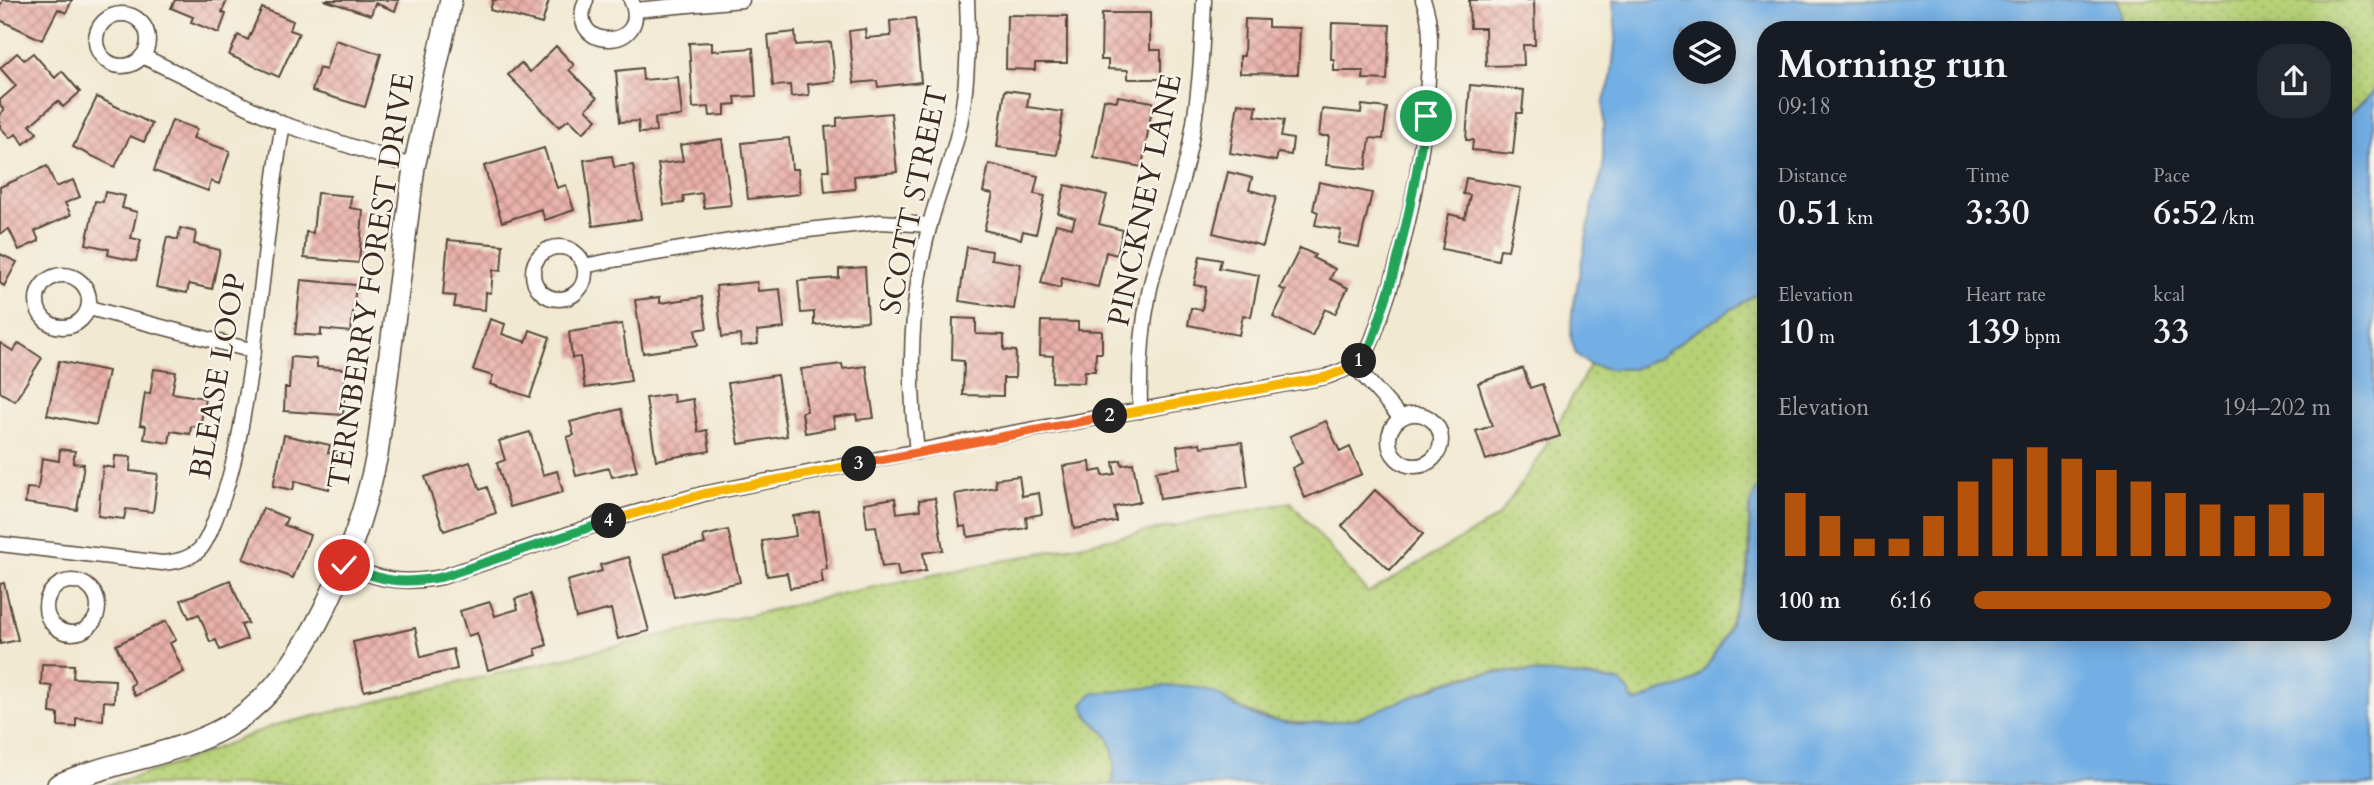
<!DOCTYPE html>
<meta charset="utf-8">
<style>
body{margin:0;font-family:Cardo,serif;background:#242831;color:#f1f3f6;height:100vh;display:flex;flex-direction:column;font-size:26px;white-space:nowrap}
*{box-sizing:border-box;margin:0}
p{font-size:23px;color:#9ea1a6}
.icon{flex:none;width:38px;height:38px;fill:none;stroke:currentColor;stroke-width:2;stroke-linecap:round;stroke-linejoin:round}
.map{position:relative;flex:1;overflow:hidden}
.panel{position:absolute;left:1757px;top:21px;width:595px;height:620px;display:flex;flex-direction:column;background:#171b24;border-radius:28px;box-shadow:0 4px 18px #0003}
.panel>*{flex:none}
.tools{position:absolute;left:1673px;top:21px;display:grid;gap:14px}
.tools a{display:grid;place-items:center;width:63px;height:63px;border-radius:50%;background:#171b24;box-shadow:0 4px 18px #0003;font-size:35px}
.pin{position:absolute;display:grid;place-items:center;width:60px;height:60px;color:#fff;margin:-30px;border:4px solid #fff;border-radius:50%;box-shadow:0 2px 7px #0007}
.km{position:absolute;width:35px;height:35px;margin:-18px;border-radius:50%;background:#222;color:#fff;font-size:19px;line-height:35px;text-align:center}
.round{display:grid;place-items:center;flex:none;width:74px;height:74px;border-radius:28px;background:#242831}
.headline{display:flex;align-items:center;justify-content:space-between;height:119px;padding:0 21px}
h1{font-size:38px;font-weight:800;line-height:52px}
.stats{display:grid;grid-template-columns:repeat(3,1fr);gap:10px;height:119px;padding:7px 21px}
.stats div{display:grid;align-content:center}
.stats b{font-size:35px;font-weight:800}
.stats small{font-size:19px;font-weight:400}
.stats p{font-size:19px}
.chart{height:196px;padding:14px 21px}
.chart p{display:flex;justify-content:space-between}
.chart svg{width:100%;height:126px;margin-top:7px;stroke:#b45309;stroke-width:6}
ul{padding:0 21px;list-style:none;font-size:23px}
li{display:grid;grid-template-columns:112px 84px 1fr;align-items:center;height:52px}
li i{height:18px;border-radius:9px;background:#b45309}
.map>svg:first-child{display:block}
</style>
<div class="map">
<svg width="2374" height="785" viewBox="0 0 2374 785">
<defs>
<pattern id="grass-dots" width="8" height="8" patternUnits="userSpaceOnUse" patternTransform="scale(1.75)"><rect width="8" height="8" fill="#b6d176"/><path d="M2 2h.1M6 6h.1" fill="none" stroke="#9db466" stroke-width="1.8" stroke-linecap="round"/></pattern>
<pattern id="building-cross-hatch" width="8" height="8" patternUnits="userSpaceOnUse" patternTransform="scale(1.75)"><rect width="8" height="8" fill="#e9b0a9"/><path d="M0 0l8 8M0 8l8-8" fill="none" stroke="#be8f89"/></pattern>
</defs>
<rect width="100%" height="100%" fill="#f7f3e8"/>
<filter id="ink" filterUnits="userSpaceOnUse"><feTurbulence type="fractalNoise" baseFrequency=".0143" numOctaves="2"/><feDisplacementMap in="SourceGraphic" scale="14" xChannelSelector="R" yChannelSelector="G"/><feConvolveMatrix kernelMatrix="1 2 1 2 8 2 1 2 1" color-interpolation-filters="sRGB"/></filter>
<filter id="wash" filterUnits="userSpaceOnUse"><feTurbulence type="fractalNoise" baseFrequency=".00686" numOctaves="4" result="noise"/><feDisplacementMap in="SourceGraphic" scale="28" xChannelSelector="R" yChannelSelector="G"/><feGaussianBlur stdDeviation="1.57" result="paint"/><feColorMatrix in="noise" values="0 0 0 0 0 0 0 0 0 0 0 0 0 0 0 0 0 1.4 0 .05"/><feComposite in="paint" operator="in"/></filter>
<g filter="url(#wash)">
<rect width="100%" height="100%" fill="#f1e9d2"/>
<path fill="url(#grass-dots)" stroke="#787e4a" stroke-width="2" d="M2116 0H2374V91L2343 121V30H2121L2120 8Z
M1766 288V478C1743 501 1751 527 1749 555 1747 587 1719 661 1693 681 1684 688 1672 689 1662 692 1652 695 1644 704 1632 700 1626 678 1605 679 1584 677 1542 672 1493 666 1452 680 1411 694 1374 719 1331 722 1287 726 1252 720 1216 693L1086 715C1093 722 1105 731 1109 740 1115 753 1117 773 1111 785H106L177 764 272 726 849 592 1291 502 1368 593 1498 517 1539 458 1590 365 1609 369 1660 357 1687 337Z"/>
<path fill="#73afe4" stroke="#576c81" stroke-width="2" fill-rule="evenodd" d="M1613 0H2116L2120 8 2121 30H1766V288L1687 337 1660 357 1633 369H1609L1590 365 1576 354 1571 338 1572 313 1593 202 1603 170V104L1611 79 1616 34ZM1685 33H1724V72H1685Z
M2374 91V785H1111C1117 772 1115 748 1107 736 1098 725 1087 719 1083 705L1091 694 1163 686H1190L1216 693 1235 707 1262 719 1299 724 1332 722 1359 718 1453 680 1482 674 1510 672 1555 673 1620 682 1629 691 1632 700 1637 702C1645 700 1650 696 1657 693 1669 688 1683 689 1693 681 1719 660 1748 587 1750 554 1751 524 1742 502 1766 478V632H2343V121Z"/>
<g id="blocks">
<path fill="url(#building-cross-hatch)" d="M3 0H72L66 13 58 9 42 40 0 20V6Z
M175 0H227L222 12 226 14 219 33 191 22 193 17 171 8Z
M324 0H399L395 11 375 3 371 15Z
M493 0H549L542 24 490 10Z
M1469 0H1534L1535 45H1523L1524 65 1486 66 1485 28H1470Z
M262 8 293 21 290 30 299 33 279 77 229 55 238 35 248 40Z
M1102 13H1150V50H1161V79H1128V70L1108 69V60H1101Z
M1007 15 1067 16V63H1035V70L1006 69Z
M915 18 921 82 878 87 877 81 854 83 849 31 865 29 866 38 891 36 890 21Z
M1245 19 1268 20V27L1300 28 1298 74 1240 73V56H1244Z
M1332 23 1390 25 1387 80 1363 79 1364 71H1334V59H1331Z
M795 32 796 45 831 42 835 81 808 84 809 95 791 97 790 85 773 86 768 35Z
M335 40 381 54 365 107 312 91 319 68 326 70Z
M712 42V51L753 48 756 96 735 97 736 104 725 105V115L710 116 709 107 693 108 689 43Z
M556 46 574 65 569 70 597 98 586 109 597 119 583 133 569 119 559 127 508 75 521 63 530 72Z
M17 53 24 60 33 53 55 78 62 71 80 92 63 107 58 101 30 125 37 133 24 144 16 134 10 138 0 127V114L4 110 0 105V100L16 86 0 68Z
M642 68 643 80 678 77 682 116 655 118 656 132 639 133 638 121 620 122 616 71Z
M1470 85 1524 90 1522 113H1517L1513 154 1472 150 1473 140H1466Z
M1005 90 1029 93 1027 107 1063 112 1057 155 997 147Z
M1118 96 1153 102 1142 167 1094 158 1104 99 1117 101Z
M97 97 152 124 144 142 130 136 115 167 73 147Z
M1238 103 1257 106 1255 116 1284 120 1281 137 1293 139 1291 155 1278 153 1276 161 1230 153Z
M1362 105 1387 108 1383 139 1370 138 1366 169 1326 165 1329 136H1319L1322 109 1361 113Z
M891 113 897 172 854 176 855 189 825 192 823 170H829L825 127 837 126V118Z
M172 120 197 129 193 138 230 151 219 184 211 181 208 191 154 171Z
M789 138 792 169H798L800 194 748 199 742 143Z
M722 139 731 205 704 208 702 193 683 196 684 203 664 205 658 164 683 161 680 145Z
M544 148 557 188 566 185 574 210 545 220 541 209 502 222 484 166Z
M612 156 614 167 633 165 641 219 593 226 584 160Z
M989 164 1038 176 1034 194 1045 196 1036 234 1023 231 1021 239 984 230 993 194 983 192Z
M47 166 56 187 73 180 80 197 65 203 71 215 35 231 39 241 19 250 9 229 0 234V187Z
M1228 172 1252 178 1249 190 1276 197 1263 246 1213 233Z
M1466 178 1521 188 1508 250 1500 249 1498 260 1442 249 1449 214 1465 218 1470 195 1463 194Z
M1319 182 1372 193 1359 247 1338 243 1341 230 1315 225 1318 212 1313 210Z
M1065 185 1107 195 1099 224 1123 230 1117 255 1106 252 1098 287 1062 278 1060 288 1041 283 1056 224 1072 228 1075 218 1058 213Z
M105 192 125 196 122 208 137 212 131 238 141 240 136 261 108 255 109 249 86 244 95 201 103 202Z
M317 193 351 196 350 208 363 210 359 263 304 258 306 232 313 233Z
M180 228 196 232 194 244 220 250 212 289 189 284 187 293 156 287 167 237 178 240Z
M448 240 503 245 501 271 493 270 491 293 486 292 485 310 454 307 456 296 443 295Z
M967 247 992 251 991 259 1021 264 1014 309 959 301Z
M1300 248 1315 255 1313 258 1335 269 1330 279 1348 288 1335 314 1325 309 1312 336 1273 317 1286 291 1280 288Z
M0 254 17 262 4 286 0 283Z
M1200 256 1221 260 1219 268 1259 275 1251 317 1243 315 1239 335 1188 325 1191 308 1202 310 1206 287 1194 285Z
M865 267 868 321 814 325V312L801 313 798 281 839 278V269Z
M301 280 356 285 351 332 321 329V336L295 334Z
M757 282 758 291 780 289 784 328 757 331 758 344 741 346 740 335 722 337 716 286Z
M660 297V303L702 297 707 328 695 330 698 345 643 353 635 300Z
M953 318 976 319V334L1004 335V350L1016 351 1015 378H1003V396L963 395 964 361 952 360Z
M490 319 505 324 502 334 526 342 530 330 550 337 530 397 490 384 493 376 473 370Z
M1041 321 1078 322V330L1102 331V353H1096L1095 371H1085L1084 383 1052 382 1053 356 1040 355Z
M622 324 631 381 585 388 580 357 572 358 569 332Z
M0 343 13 351 19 343 42 358 15 401 0 392Z
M291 357 317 359V367L346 369 343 415 284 411 285 388H289Z
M59 361 108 371 96 425 47 415Z
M842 364 843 369 866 366 874 418 857 420 856 414 833 417 835 428 805 433 802 412 807 411 801 369Z
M1523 368 1530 388 1542 384 1560 436 1486 460 1476 431 1492 426 1478 383Z
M154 369 176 372 172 393 205 398 200 427 191 426 190 434 171 431 169 443 144 439 146 426 140 425 145 393 150 394Z
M777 375 787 436 739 444 728 383Z
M673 394 674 402 693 399 698 432 707 430 710 451 656 460 646 398Z
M621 409 637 471 612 477 609 468 576 476 567 437 574 435 570 422Z
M1326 421 1340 452 1350 447 1362 474 1305 498 1292 468 1302 463 1290 436Z
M530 432 543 475 557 471 563 492 510 507 497 463 505 460 499 441Z
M284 435 330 445 328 453 337 455 329 489 295 481 293 490 273 486Z
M1242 442 1248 487 1160 499 1156 471 1180 468 1177 446 1200 443 1201 447Z
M60 449 75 451 73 463 84 464 77 510 25 503 27 488 38 489 42 458 59 461Z
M115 456 131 457 130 471 158 474 153 512 126 509 124 519 98 516 103 466 114 468Z
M1121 460 1122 465 1133 463 1140 502 1114 507 1116 521 1074 529 1063 466 1090 462 1091 472 1102 470 1103 476 1115 474 1113 462Z
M470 462 480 490 487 487 496 513 444 531 425 477Z
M1019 476 1022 496 1039 493 1042 514 1026 517 1027 528 968 537 966 526 960 527 955 494 996 487 995 479Z
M1375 490 1423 534 1390 570 1342 526Z
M895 498 897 513 920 510 919 500 935 498 943 550 923 553 926 571 899 576 897 565 882 567 876 526 867 527 864 503Z
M263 508 287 518 284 525 310 535 293 578 243 559Z
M819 512 827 569 821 570 823 583 790 588 787 573 767 576 762 541 796 536 793 516Z
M728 530 740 582 674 597 664 553 705 544 703 536Z
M629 557 649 631 618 639 611 609 576 618 567 581 602 571 600 565Z
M230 580 248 623 241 625 247 639 220 650 216 640 210 642 199 614 189 618 181 600Z
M4 583 18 640 0 644V584Z
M531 594 547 645 535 649 537 655 488 670 477 633 468 636 460 611 490 602 495 616 518 609 515 599Z
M166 621 176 640 170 643 184 672 135 696 130 686 134 683 116 645Z
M415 628 421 657 453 649 457 669 364 691 353 642Z
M42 664 74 665 73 678 115 680 114 702 104 701 103 720 76 718V727L58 726V714L50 713 52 686 41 685Z"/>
</g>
</g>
<g filter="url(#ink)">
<use href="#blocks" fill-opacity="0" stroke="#564739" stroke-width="2"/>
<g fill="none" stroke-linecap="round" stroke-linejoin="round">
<g stroke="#564739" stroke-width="17">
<path id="street" d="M586 0C564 53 654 51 631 0
M635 10 742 0
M96 40a26 26 0 1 1 52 0a26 26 0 1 1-52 0Z
M142 56 283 124 414 167
M533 273a26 26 0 1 1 52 0a26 26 0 1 1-52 0Z
M584 266 619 259 780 233 881 222 930 225
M37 301a26 26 0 1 1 52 0a26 26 0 1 1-52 0Z
M89 308 254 351
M1354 365 1401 418
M1140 411C1139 371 1141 332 1149 293 1158 248 1177 205 1187 159 1199 107 1202 54 1204 0
M1389 440a26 26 0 1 1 52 0a26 26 0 1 1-52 0Z
M917 452C908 377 910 298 930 224 938 193 951 164 958 133 968 89 969 44 967 0
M0 544 162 563C177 562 191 559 201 548 210 537 214 521 219 509 235 467 242 423 249 379 263 294 268 208 283 124
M344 565C381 580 402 585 442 577L610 520 703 494 968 441 1326 377C1338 372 1354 368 1363 357 1372 346 1375 331 1380 318 1407 242 1423 160 1428 79 1430 53 1433 24 1423 0
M46 607a26 26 0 1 1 52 0a26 26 0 1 1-52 0Z"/>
</g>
<g stroke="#564739" stroke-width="24">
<path id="secondary" d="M58 785C111 761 173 756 224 728 308 682 358 544 377 455L414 167 451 0"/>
</g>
<use href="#street" stroke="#fff" stroke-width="14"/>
<use href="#secondary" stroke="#fff" stroke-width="21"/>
</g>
</g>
<g fill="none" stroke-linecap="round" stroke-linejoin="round" filter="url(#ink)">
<g stroke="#fff" stroke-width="14">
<path id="split-1" d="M1359 361C1371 350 1375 332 1380 317 1403 252 1415 184 1426 116"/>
</g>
<g stroke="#fff" stroke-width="14">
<path id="split-2" d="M1110 416 1326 377 1342 371 1359 361"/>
</g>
<g stroke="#fff" stroke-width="14">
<path id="split-3" d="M859 464 1110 416"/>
</g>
<g stroke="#fff" stroke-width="14">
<path id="split-4" d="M609 521 703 494 859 464"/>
</g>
<g stroke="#fff" stroke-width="14">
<path id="split-5" d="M344 565C382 581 401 585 442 577L609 521"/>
</g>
<use href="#split-1" stroke="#22a559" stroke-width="9"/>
<use href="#split-2" stroke="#f5b400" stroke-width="9"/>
<use href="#split-3" stroke="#f0652b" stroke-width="9"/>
<use href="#split-4" stroke="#f5b400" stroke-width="9"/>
<use href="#split-5" stroke="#22a559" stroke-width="9"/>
</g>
<g text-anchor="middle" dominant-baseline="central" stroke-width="5" stroke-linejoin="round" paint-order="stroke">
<g font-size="30" fill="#3b2a1e" stroke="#f7f3e8">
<text transform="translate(914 200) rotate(-78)">SCOTT STREET</text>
<text transform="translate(1145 200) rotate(-78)">PINCKNEY LANE</text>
<text transform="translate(371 281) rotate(-81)">TERNBERRY FOREST DRIVE</text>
<text transform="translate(218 376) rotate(-80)">BLEASE LOOP</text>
</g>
</g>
</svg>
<div class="tools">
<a><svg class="icon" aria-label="layers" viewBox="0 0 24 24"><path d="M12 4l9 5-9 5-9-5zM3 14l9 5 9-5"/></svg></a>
</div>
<div class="pin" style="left:1426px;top:116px;background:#1e9e55"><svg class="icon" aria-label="arrive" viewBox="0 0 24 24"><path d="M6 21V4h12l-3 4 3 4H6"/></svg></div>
<div class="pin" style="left:344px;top:565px;background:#d93025"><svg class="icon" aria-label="check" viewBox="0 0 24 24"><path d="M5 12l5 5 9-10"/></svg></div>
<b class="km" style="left:1359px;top:361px">1</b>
<b class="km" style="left:1110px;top:416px">2</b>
<b class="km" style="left:859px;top:464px">3</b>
<b class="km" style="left:609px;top:521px">4</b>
<section class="panel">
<div class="headline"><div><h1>Morning run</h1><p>09:18</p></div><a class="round"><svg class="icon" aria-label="share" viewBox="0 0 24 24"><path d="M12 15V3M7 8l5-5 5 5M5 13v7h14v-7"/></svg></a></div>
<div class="stats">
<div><p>Distance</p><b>0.51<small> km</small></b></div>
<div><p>Time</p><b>3:30</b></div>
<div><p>Pace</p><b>6:52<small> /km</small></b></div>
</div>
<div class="stats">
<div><p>Elevation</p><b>10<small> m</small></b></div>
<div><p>Heart rate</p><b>139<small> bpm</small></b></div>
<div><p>kcal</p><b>33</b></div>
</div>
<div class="chart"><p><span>Elevation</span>194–202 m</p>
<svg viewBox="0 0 160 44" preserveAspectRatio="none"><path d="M5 44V22M15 44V30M25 44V38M35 44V38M45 44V30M55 44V18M65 44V10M75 44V6M85 44V10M95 44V14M105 44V18M115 44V22M125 44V26M135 44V30M145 44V26M155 44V22"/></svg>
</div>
<ul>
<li><b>100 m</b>6:16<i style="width:100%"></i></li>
</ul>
</section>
</div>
